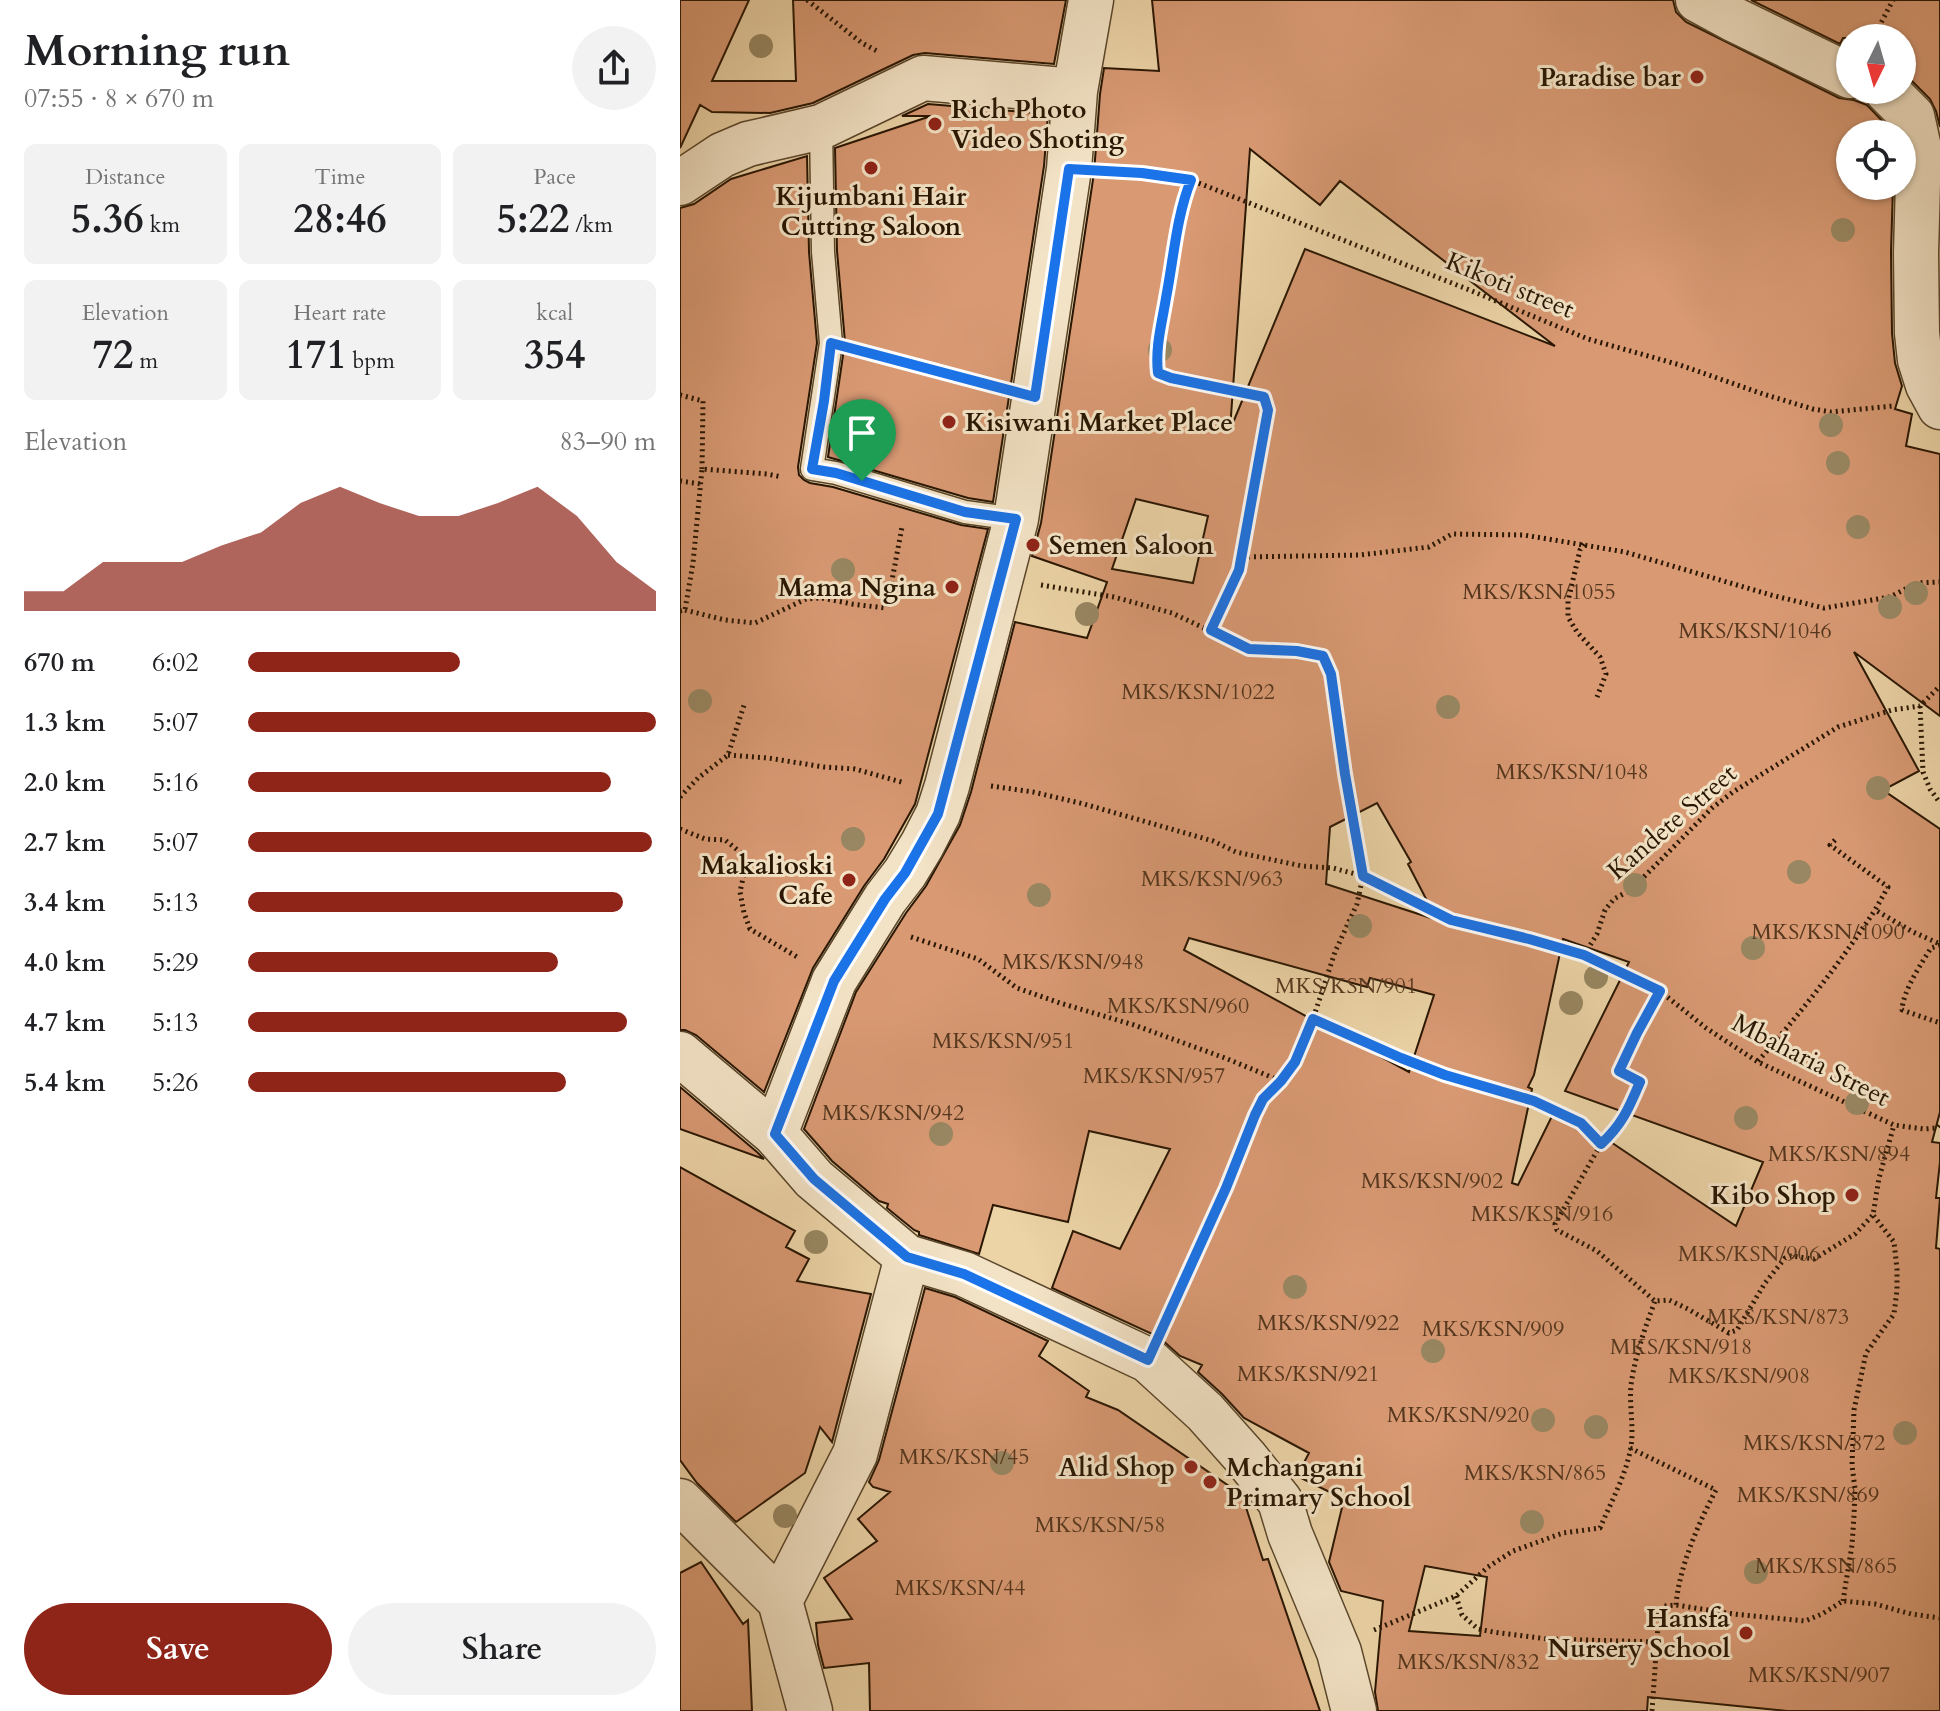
<!DOCTYPE html>
<meta charset="utf-8">
<style>
body{margin:0;font-family:Cardo,serif;background:#f2f2f2;color:#202124;height:100vh;display:flex;flex-direction:column;font-size:30px;white-space:nowrap}
*{box-sizing:border-box;margin:0}
p{font-size:26px;color:#757577}
.icon{flex:none;width:44px;height:44px;fill:none;stroke:currentColor;stroke-width:2;stroke-linecap:round;stroke-linejoin:round}
.map{position:relative;flex:1;overflow:hidden}
.drawer{display:flex;flex-direction:column;background:#fff;width:680px}
.drawer>*{flex:none}
.needle{width:52px;rotate:185deg}
.buttons{position:absolute;left:1156px;top:24px;display:grid;gap:16px}
.buttons a{display:grid;place-items:center;width:80px;height:80px;border-radius:50%;background:#fff;box-shadow:0 2px 6px #0004;font-size:40px}
.pin{position:absolute;display:grid;place-items:center;width:68px;height:68px;color:#fff;margin:-82px -34px;border-radius:50% 50% 50% 0;rotate:-45deg;box-shadow:0 0 8px #0007}
.pin .icon{rotate:45deg}
.round{display:grid;place-items:center;flex:none;width:84px;height:84px;border-radius:42px;background:#f2f2f2}
.headline{display:flex;align-items:center;justify-content:space-between;height:136px;padding:0 24px}
h1{font-size:44px;font-weight:700;line-height:60px}
.figures{display:grid;grid-template-columns:repeat(3,1fr);gap:12px;height:136px;padding:8px 24px}
.figures div{display:grid;align-content:center;border-radius:12px;background:#f2f2f2;text-align:center}
.figures b{font-size:40px;font-weight:700}
.figures small{font-size:22px;font-weight:400}
.figures p{font-size:22px}
.chart{height:224px;padding:16px 24px}
.chart p{display:flex;justify-content:space-between}
.chart svg{width:100%;height:144px;margin-top:8px;fill:#8f2418;opacity:.7}
.cta{display:flex;gap:16px;margin-top:auto;padding:16px 24px}
.cta a{flex:1;height:92px;border-radius:48px;background:#8f2418;color:#fff;font-size:32px;font-weight:700;line-height:92px;text-align:center}
.cta a+a{background:#f2f2f2;color:#202124}
ul{padding:0 24px;list-style:none;font-size:26px}
li{display:grid;grid-template-columns:128px 96px 1fr;align-items:center;height:60px}
li i{height:20px;border-radius:10px;background:#8f2418}
main{display:flex;flex:1;min-height:0}
.map>svg:first-child{display:block}
</style>
<main>
<section class="drawer">
<div class="headline"><div><h1>Morning run</h1><p>07:55 · 8 × 670 m</p></div><a class="round"><svg class="icon" aria-label="share" viewBox="0 0 24 24"><path d="M12 15V3M7 8l5-5 5 5M5 13v7h14v-7"/></svg></a></div>
<div class="figures">
<div><p>Distance</p><b>5.36<small> km</small></b></div>
<div><p>Time</p><b>28:46</b></div>
<div><p>Pace</p><b>5:22<small> /km</small></b></div>
</div>
<div class="figures">
<div><p>Elevation</p><b>72<small> m</small></b></div>
<div><p>Heart rate</p><b>171<small> bpm</small></b></div>
<div><p>kcal</p><b>354</b></div>
</div>
<div class="chart"><p><span>Elevation</span>83–90 m</p>
<svg viewBox="0 0 160 44" preserveAspectRatio="none"><path d="M0 44V38L10 38L20 29L30 29L40 29L50 24L60 20L70 11L80 6L90 11L100 15L110 15L120 11L130 6L140 15L150 29L160 38V44z"/></svg>
</div>
<ul>
<li><b>670 m</b>6:02<i style="width:52%"></i></li>
<li><b>1.3 km</b>5:07<i style="width:100%"></i></li>
<li><b>2.0 km</b>5:16<i style="width:89%"></i></li>
<li><b>2.7 km</b>5:07<i style="width:99%"></i></li>
<li><b>3.4 km</b>5:13<i style="width:92%"></i></li>
<li><b>4.0 km</b>5:29<i style="width:76%"></i></li>
<li><b>4.7 km</b>5:13<i style="width:93%"></i></li>
<li><b>5.4 km</b>5:26<i style="width:78%"></i></li>
</ul>
<div class="cta"><a>Save</a><a>Share</a></div>
</section>
<div class="map">
<svg width="1260" height="1711" viewBox="0 0 1260 1711">
<rect width="100%" height="100%" fill="#ecd4a7"/>
<filter id="stains"><feTurbulence type="fractalNoise" baseFrequency=".0025" numOctaves="4"/><feColorMatrix values="0 0 0 0 .2 0 0 0 0 .09 0 0 0 0 .02 0 0 0 .5 -.17"/></filter>
<radialGradient id="worn" r=".72"><stop offset=".6" stop-color="#630" stop-opacity="0"/><stop offset="1" stop-color="#630" stop-opacity=".3"/></radialGradient>
<path fill="#d89973" stroke="#291602" stroke-width="2" fill-rule="evenodd" d="M0 0H69L32 81H116L113 0H386L374 64 245 53 233 55 133 103 90 113 32 112 20 105 0 148Z
M472 0H993L996 12 1006 22 1159 98 1174 100 1187 105 1209 128 1210 134H1170V186H1213L1211 252 1212 333 1215 363 1222 386 1215 409 1232 414 1226 446 1260 454V716L1174 652 1239 771 1203 790 1260 829V1112L1252 1142 1260 1143V1162L1256 1198H1260L1256 1248 1260 1249V1711H1107L968 1697 967 1711H698L695 1692 703 1601 661 1591 649 1562 664 1499 617 1476 629 1453 564 1418 542 1394 518 1372 522 1365 500 1356 479 1337 372 1288 393 1231 440 1249 490 1149 409 1131 388 1222 313 1205 299 1254 239 1235V1232L234 1230 207 1208 208 1204 199 1201 152 1161 124 1129 176 992 226 913 246 886 280 825 291 792 335 622 407 638 427 582 352 556 361 523 414 173 420 94 424 68 479 71ZM570 149 640 205 660 181 875 346 625 249 550 430ZM456 499 528 516 513 583 432 569ZM697 803 731 862 728 864 757 920 646 884 650 827ZM509 938 687 987 690 978 754 995 729 1072 504 950ZM883 939 949 962 885 1091 1083 1162 1056 1226 877 1106 838 1185 832 1183 852 1089 848 1087 854 1075ZM745 1566 807 1577 800 1636 729 1631Z
M1071 0H1260V127L1256 111 1250 99 1222 71V38H1163L1160 44Z
M248 104 368 114 364 166 313 502 288 498 148 457 165 342 157 251 155 148 251 116H222Z
M127 156 129 252 137 343 118 467 119 475 124 480 130 483 153 487 281 525 308 529 235 804 204 859 184 886 133 968 84 1092 16 1035 5 1030H0V208L14 204 51 179Z
M0 1087 77 1152 84 1159 0 1129Z
M0 1167 115 1231 106 1247 129 1259 117 1281 191 1294 152 1442 140 1427 125 1473 56 1522 17 1483 0 1460Z
M245 1288 275 1297 368 1341 359 1356 409 1391 406 1397 438 1410 562 1495 583 1560 588 1559 640 1711H190L189 1663 144 1668 138 1645 136 1623 172 1619 144 1578 197 1541 178 1519 210 1492 193 1487 189 1482 199 1460Z
M21 1562 63 1624 68 1620 72 1711H0V1573Z"/>
<g fill="none" stroke-linecap="round" stroke-linejoin="round">
<g stroke="#5a462b" stroke-width="25">
<path id="service" d="M141 127 143 252 151 343 132 469 156 473 285 512 336 519"/>
</g>
<g stroke="#5a462b" stroke-width="47">
<path id="minor" d="M1018 0 1053 19 1170 76
M1206 90 1232 116 1239 148 1236 253 1237 333 1240 360 1248 385 1260 407
M0 183 42 155 68 144 141 127 243 78 395 91
M0 1054 95 1134 134 1179 227 1257 284 1274 468 1360 525 1412 565 1457 600 1501 610 1534 659 1652 674 1711
M95 1134 154 981 205 899 225 873 242 845 258 814 267 786 336 519 389 169 395 91 411 0
M0 1501 100 1601 130 1711
M100 1601 175 1454 227 1257"/>
</g>
<path stroke="#291602" stroke-width="5" stroke-dasharray="2 4" stroke-linecap="butt" d="M127 0 182 43 197 51
M1193 38 1213 0
M430 171 462 173 511 180 787 289 908 339 1000 365 1083 394 1133 409 1151 412 1213 406
M511 180C496 219 494 257 487 298 482 323 475 347 478 373L491 378 584 397 588 410 559 570 531 630
M179 351 312 385
M0 395 23 401 22 469
M0 481 21 484
M904 544 900 550 888 601V617L897 632 920 657 926 674 917 697
M562 557 680 555 749 547 772 534 844 535 945 552 1091 595 1144 608 1210 597 1237 583 1260 582
M361 585 434 597 492 613 569 649 617 651 643 656 651 674 665 774 683 876 677 904 655 952 633 1019 615 1062 601 1081 583 1099 575 1115 546 1188 485 1322
M5 610 45 620 75 623 126 599 142 598 172 604 205 608 207 607 222 527
M0 611 5 610 13 563 22 469 87 474 102 477
M1240 706 1243 772 1250 789 1260 803
M48 755 88 758 144 767 175 769 225 783
M311 786 353 792 404 804 533 841 556 852 622 866 653 868 683 876 771 920 849 939 904 955 980 991 1026 1028 1078 1062 1214 1125 1244 1129 1257 1128 1260 1124
M0 797 18 778 48 755 65 702
M0 829 25 839 45 840 60 852 65 869 60 892 64 913 70 929 119 958
M1155 840 1150 845 1208 887 1195 910 1233 932 1260 944
M231 937 298 959 337 988 380 1003 454 1025 545 1058 601 1081
M1260 945 1251 948C1241 964 1223 991 1222 1010L1260 1023
M904 955 917 934 925 910 934 899 952 889 1032 808 1053 792 1158 727 1212 710 1240 706 1260 686
M633 1019 721 1058 765 1075 854 1101 901 1123 921 1144 875 1224 877 1230 917 1251 975 1301 989 1300 1008 1309 1049 1333 1057 1330 1085 1283 1105 1258 1111 1256 1134 1259 1175 1234 1193 1215 1199 1178 1214 1125
M1078 1061C1120 1014 1160 963 1195 910
M921 1144C941 1126 950 1106 960 1082L939 1071 957 1033 980 991
M950 1448 1036 1490C1018 1524 999 1568 996 1605
M776 1596 782 1615 798 1629 813 1632 867 1639 977 1642
M1163 1601 1172 1545 1174 1516 1175 1489 1172 1465 1174 1410 1186 1353 1214 1314 1217 1290V1269L1214 1242 1193 1215
M694 1630 776 1596 808 1567 833 1551 883 1533 920 1528C931 1502 946 1475 951 1447 954 1426 949 1405 951 1385 955 1356 965 1328 975 1301
M972 1711 979 1612 983 1606 996 1605 1053 1614 1125 1621 1142 1614 1163 1601 1195 1604 1231 1614 1260 1618"/>
<use href="#service" stroke="#f3e3c6" stroke-width="22"/>
<use href="#minor" stroke="#f3e3c6" stroke-width="44"/>
</g>
<g fill="#988762">
<circle cx="81" cy="46" r="12"/>
<circle cx="1163" cy="230" r="12"/>
<circle cx="480" cy="350" r="12"/>
<circle cx="1151" cy="425" r="12"/>
<circle cx="1158" cy="463" r="12"/>
<circle cx="1178" cy="527" r="12"/>
<circle cx="163" cy="570" r="12"/>
<circle cx="1236" cy="593" r="12"/>
<circle cx="1210" cy="607" r="12"/>
<circle cx="407" cy="614" r="12"/>
<circle cx="20" cy="701" r="12"/>
<circle cx="768" cy="707" r="12"/>
<circle cx="1198" cy="788" r="12"/>
<circle cx="173" cy="839" r="12"/>
<circle cx="1119" cy="872" r="12"/>
<circle cx="955" cy="885" r="12"/>
<circle cx="359" cy="895" r="12"/>
<circle cx="680" cy="926" r="12"/>
<circle cx="1073" cy="948" r="12"/>
<circle cx="916" cy="977" r="12"/>
<circle cx="891" cy="1003" r="12"/>
<circle cx="1177" cy="1103" r="12"/>
<circle cx="1066" cy="1118" r="12"/>
<circle cx="261" cy="1134" r="12"/>
<circle cx="136" cy="1242" r="12"/>
<circle cx="615" cy="1287" r="12"/>
<circle cx="753" cy="1351" r="12"/>
<circle cx="863" cy="1420" r="12"/>
<circle cx="916" cy="1427" r="12"/>
<circle cx="1225" cy="1433" r="12"/>
<circle cx="322" cy="1463" r="12"/>
<circle cx="105" cy="1516" r="12"/>
<circle cx="852" cy="1522" r="12"/>
<circle cx="1076" cy="1572" r="12"/>
</g>
<g fill="none" stroke-linecap="round" stroke-linejoin="round">
<g stroke="#fff" stroke-width="16">
<path id="route" d="M389 169 462 173 511 180C496 218 494 257 486 298 482 323 475 347 478 373L491 378 584 397 588 410 559 570 531 630 569 649 617 651 643 656 651 674 665 774 683 876 771 920 849 939 904 955 980 991 957 1033 939 1071 960 1082C949 1108 942 1125 921 1144L901 1123 854 1101 765 1075 721 1058 633 1019 615 1062 601 1081 583 1099 575 1115 546 1188 468 1360 284 1274 227 1257 134 1179 95 1134 154 981 205 899 225 873 258 814 336 519 285 512 156 473 132 469 144 401 151 343 355 397Z"/>
</g>
<use href="#route" stroke="#1a73e8" stroke-width="10"/>
</g>
<g fill="#8f2418" stroke="#f3e3c6" stroke-width="3">
<circle cx="1017" cy="77" r="8"/>
<circle cx="255" cy="124" r="8"/>
<circle cx="191" cy="168" r="8"/>
<circle cx="269" cy="422" r="8"/>
<circle cx="353" cy="545" r="8"/>
<circle cx="272" cy="587" r="8"/>
<circle cx="169" cy="880" r="8"/>
<circle cx="1172" cy="1195" r="8"/>
<circle cx="511" cy="1467" r="8"/>
<circle cx="530" cy="1482" r="8"/>
<circle cx="1066" cy="1633" r="8"/>
</g>
<g text-anchor="middle" dominant-baseline="central" stroke-width="6" stroke-linejoin="round" paint-order="stroke">
<g font-size="22" fill="#55371e">
<text x="859" y="592">MKS/KSN/1055</text>
<text x="1075" y="631">MKS/KSN/1046</text>
<text x="518" y="692">MKS/KSN/1022</text>
<text x="892" y="772">MKS/KSN/1048</text>
<text x="532" y="879">MKS/KSN/963</text>
<text x="1148" y="932">MKS/KSN/1090</text>
<text x="393" y="962">MKS/KSN/948</text>
<text x="666" y="986">MKS/KSN/901</text>
<text x="498" y="1006">MKS/KSN/960</text>
<text x="323" y="1041">MKS/KSN/951</text>
<text x="474" y="1076">MKS/KSN/957</text>
<text x="213" y="1113">MKS/KSN/942</text>
<text x="1159" y="1154">MKS/KSN/894</text>
<text x="752" y="1181">MKS/KSN/902</text>
<text x="862" y="1214">MKS/KSN/916</text>
<text x="1069" y="1254">MKS/KSN/906</text>
<text x="1098" y="1317">MKS/KSN/873</text>
<text x="648" y="1323">MKS/KSN/922</text>
<text x="813" y="1329">MKS/KSN/909</text>
<text x="1001" y="1347">MKS/KSN/918</text>
<text x="628" y="1374">MKS/KSN/921</text>
<text x="1059" y="1376">MKS/KSN/908</text>
<text x="778" y="1415">MKS/KSN/920</text>
<text x="1134" y="1443">MKS/KSN/872</text>
<text x="284" y="1457">MKS/KSN/45</text>
<text x="855" y="1473">MKS/KSN/865</text>
<text x="1128" y="1495">MKS/KSN/869</text>
<text x="420" y="1525">MKS/KSN/58</text>
<text x="1146" y="1566">MKS/KSN/865</text>
<text x="280" y="1588">MKS/KSN/44</text>
<text x="788" y="1662">MKS/KSN/832</text>
<text x="1139" y="1675">MKS/KSN/907</text>
</g>
<g font-size="26" font-weight="bold" fill="#291602" stroke="#f3e3c6" text-anchor="end">
<text x="1001" y="77">Paradise bar</text>
<text x="271" y="109" text-anchor="start">Rich Photo<tspan x="271" dy="30">Video Shoting</tspan></text>
<text x="191" y="196" text-anchor="middle">Kijumbani Hair<tspan x="191" dy="30">Cutting Saloon</tspan></text>
<text x="285" y="422" text-anchor="start">Kisiwani Market Place</text>
<text x="369" y="545" text-anchor="start">Semen Saloon</text>
<text x="256" y="587">Mama Ngina</text>
<text x="153" y="865">Makalioski<tspan x="153" dy="30">Cafe</tspan></text>
<text x="1156" y="1195">Kibo Shop</text>
<text x="495" y="1467">Alid Shop</text>
<text x="546" y="1467" text-anchor="start">Mchangani<tspan x="546" dy="30">Primary School</tspan></text>
<text x="1050" y="1618">Hansfa<tspan x="1050" dy="30">Nursery School</tspan></text>
</g>
<g font-size="26" fill="#291602" stroke="#f3e3c6">
<text transform="translate(830 285) rotate(22)">Kikoti street</text>
<text transform="translate(992 822) rotate(-41)">Kandete Street</text>
<text transform="translate(1131 1060) rotate(27)">Mbaharia Street</text>
</g>
</g>
<rect width="100%" height="100%" filter="url(#stains)"/>
<rect width="100%" height="100%" fill="url(#worn)"/>
</svg>
<div class="buttons">
<a><svg class="needle" viewBox="-14 -14 28 28"><path d="M0-13l5 13h-10z" fill="#e53935"/><path d="M0 13l5-13h-10z" fill="#757577"/></svg></a>
<a><svg class="icon" aria-label="locate" viewBox="0 0 24 24"><circle cx="12" cy="12" r="6"/><path d="M12 2v4M12 18v4M2 12h4M18 12h4"/></svg></a>
</div>
<div class="pin" style="left:182px;top:481px;background:#1e9e55"><svg class="icon" aria-label="arrive" viewBox="0 0 24 24"><path d="M6 21V4h12l-3 4 3 4H6"/></svg></div>
</div>
</main>
